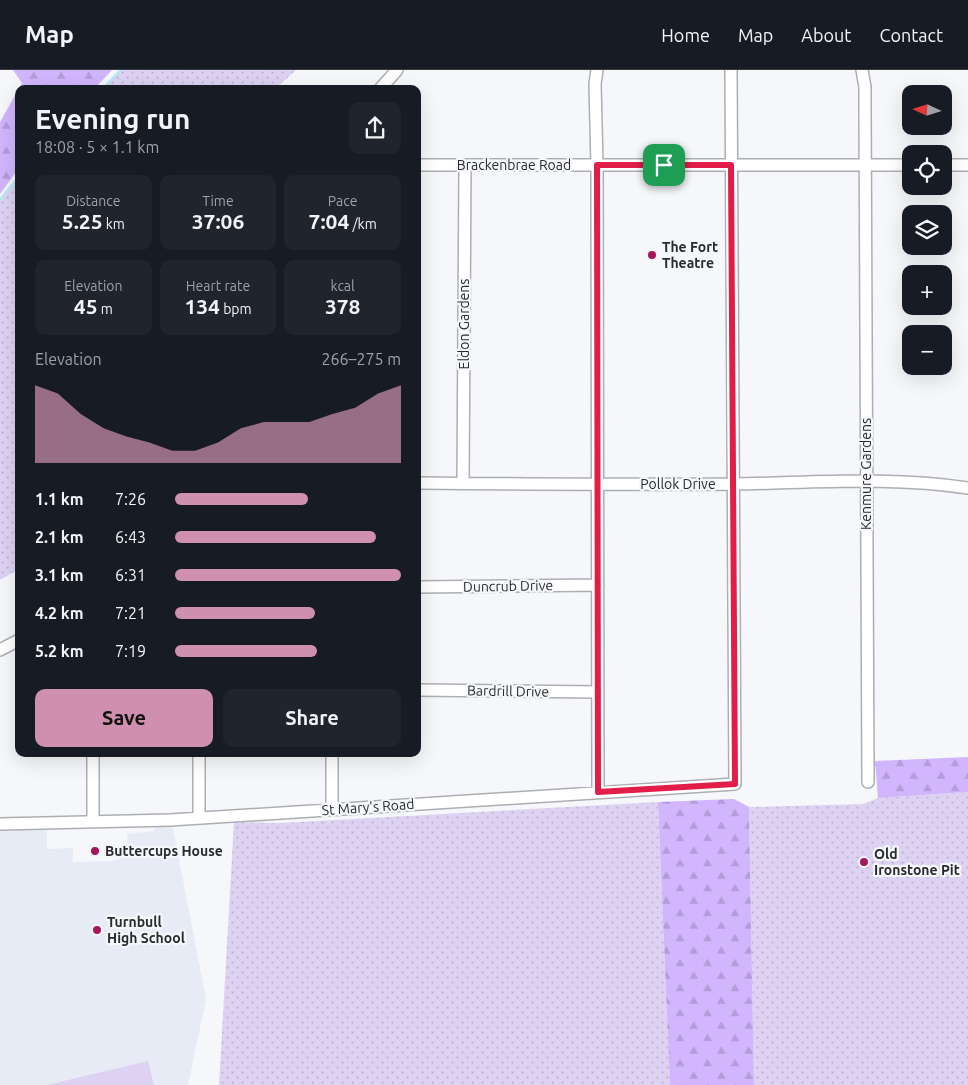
<!DOCTYPE html>
<meta charset="utf-8">
<style>
body{margin:0;font-family:Ubuntu,sans-serif;background:#20242c;color:#f1f3f6;height:100vh;display:flex;flex-direction:column;font-size:19px;white-space:nowrap}
*{box-sizing:border-box;margin:0}
p{font-size:16px;color:#9ea1a6}
.icon{flex:none;width:28px;height:28px;fill:none;stroke:currentColor;stroke-width:2;stroke-linecap:round;stroke-linejoin:round}
.map{position:relative;flex:1;overflow:hidden}
.sheet{position:absolute;left:15px;top:15px;width:406px;height:672px;display:flex;flex-direction:column;background:#171b24;border-radius:10px;box-shadow:0 5px 20px #0002}
.sheet>*{flex:none}
.needle{width:32px;rotate:274deg}
.buttons{position:absolute;left:902px;top:15px;display:grid;gap:10px}
.buttons a{display:grid;place-items:center;width:50px;height:50px;border-radius:10px;background:#171b24;box-shadow:0 5px 20px #0002;font-size:25px}
.pin{position:absolute;display:grid;place-items:center;width:42px;height:42px;color:#fff;margin:-21px;border-radius:10px;box-shadow:0 2px 8px #0006}
.round{display:grid;place-items:center;flex:none;width:52px;height:52px;border-radius:10px;background:#20242c}
.summary{display:flex;align-items:center;justify-content:space-between;height:85px;padding:0 20px}
h1{font-size:28px;font-weight:700;line-height:38px}
.figures{display:grid;grid-template-columns:repeat(3,1fr);gap:8px;height:85px;padding:5px 20px}
.figures div{display:grid;align-content:center;border-radius:10px;background:#20242c;text-align:center}
.figures b{font-size:21px;font-weight:700}
.figures small{font-size:14px;font-weight:400}
.figures p{font-size:14px}
.chart{height:140px;padding:10px 20px}
.chart p{display:flex;justify-content:space-between}
.chart svg{width:100%;height:90px;margin-top:5px;fill:#cf90b0;opacity:.7}
.action{display:flex;gap:10px;margin-top:auto;padding:10px 20px}
.action a{flex:1;height:58px;border-radius:10px;background:#cf90b0;color:#111;font-size:20px;font-weight:700;line-height:58px;text-align:center}
.action a+a{background:#20242c;color:#f1f3f6}
ul{padding:0 20px;list-style:none;font-size:16px}
li{display:grid;grid-template-columns:80px 60px 1fr;align-items:center;height:38px}
li i{height:12px;border-radius:6px;background:#cf90b0}
header{display:flex;align-items:center;gap:30px;box-sizing:border-box;height:70px;padding:0 25px;background:#171b24;border-bottom:1px solid #363941}
header strong{font-size:24px}
nav{display:flex;gap:28px;margin-inline-start:auto;font-size:18px}
.map>svg:first-child{display:block}
</style>
<header>
<strong>Map</strong>
<nav><a>Home</a><a>Map</a><a>About</a><a>Contact</a></nav>
</header>
<div class="map">
<svg width="968" height="1015" viewBox="0 0 968 1015">
<defs>
<pattern id="grass-dots" width="8" height="8" patternUnits="userSpaceOnUse" patternTransform="scale(1.25)"><rect width="8" height="8" fill="#ded2f3"/><path d="M2 2h.1M6 6h.1" fill="none" stroke="#beb4d0" stroke-width="1.8" stroke-linecap="round"/></pattern>
<pattern id="forest-firs" width="22" height="20" patternUnits="userSpaceOnUse" patternTransform="scale(1.25)"><rect width="22" height="20" fill="#d1b5fd"/><path d="M5 1l3.5 6h-7zM16 11l3.5 6h-7z" fill="#b39cd9"/></pattern>
</defs>
<rect width="100%" height="100%" fill="#f5f7fb"/>
<path fill="#e6ebf6" d="M172 753 206 929 188 1015H0V759L47 758V779L73 778V792L114 791 128 784 127 764 154 761 155 754Z"/>
<path fill="url(#grass-dots)" d="M121 0H296L275 19H103Z
M19 106V499L0 510V128Z
M968 722V1015H754L749 737 863 734 878 728Z
M658 732 670 1015H219L234 752 281 753Z"/>
<path fill="url(#forest-firs)" d="M13 0H112L94 19H19V98L0 124V52L22 13Z
M968 687V722L878 728 875 691Z
M734 729 749 737 754 1015H670L658 732Z"/>
<path fill="#ded2f3" d="M148 991 154 1015H47Z"/>
<g fill="none" stroke-linecap="round" stroke-linejoin="round">
<path stroke="#bae5f7" stroke-width="3" d="M103 19 121 0
M0 130 19 107"/>
<g stroke="#adaeb2" stroke-width="14">
<path id="minor" d="M597 0 595 14 597 95 598 722
M862 0 865 17V38L868 712
M380 19 397 0
M418 95H911
M944 95H968
M418 413C523 414 628 415 733 414 811 413 890 406 968 418
M463 413 465 95
M418 517 598 515
M0 580 19 570
M418 620 598 622
M93 684V751
M199 684V748
M332 684V739
M0 754 170 750 735 714 731 0"/>
</g>
<use href="#minor" stroke="#fff" stroke-width="11"/>
</g>
<g fill="none" stroke-linecap="round" stroke-linejoin="round">
<g stroke="#fff" stroke-width="10">
<path id="route" d="M597 95H731L735 714 598 722Z"/>
</g>
<use href="#route" stroke="#e11d48" stroke-width="6"/>
</g>
<g fill="#a5175a" stroke="#f5f7fb" stroke-width="2">
<circle cx="652" cy="185" r="5"/>
<circle cx="95" cy="781" r="5"/>
<circle cx="864" cy="792" r="5"/>
<circle cx="97" cy="860" r="5"/>
</g>
<g text-anchor="middle" dominant-baseline="central" stroke-width="4.5" stroke-linejoin="round" paint-order="stroke">
<g font-size="14" fill="#292a2b" stroke="#f5f7fb">
<text x="514" y="95">Brackenbrae Road</text>
<text transform="translate(464 254) rotate(-90)">Eldon Gardens</text>
<text transform="translate(866 404) rotate(-90)">Kenmure Gardens</text>
<text x="678" y="414">Pollok Drive</text>
<text transform="translate(508 516) rotate(-1)">Duncrub Drive</text>
<text transform="translate(508 621) rotate(1)">Bardrill Drive</text>
<text transform="translate(368 737) rotate(-4)">St Mary's Road</text>
</g>
<g font-size="14" font-weight="bold" fill="#292a2b" stroke="#f5f7fb" text-anchor="start">
<text x="662" y="177">The Fort<tspan x="662" dy="16">Theatre</tspan></text>
<text x="105" y="781">Buttercups House</text>
<text x="874" y="784">Old<tspan x="874" dy="16">Ironstone Pit</tspan></text>
<text x="107" y="852">Turnbull<tspan x="107" dy="16">High School</tspan></text>
</g>
</g>
</svg>
<div class="buttons">
<a><svg class="needle" viewBox="-14 -14 28 28"><path d="M0-13l5 13h-10z" fill="#e53935"/><path d="M0 13l5-13h-10z" fill="#9ea1a6"/></svg></a>
<a><svg class="icon" aria-label="locate" viewBox="0 0 24 24"><circle cx="12" cy="12" r="6"/><path d="M12 2v4M12 18v4M2 12h4M18 12h4"/></svg></a>
<a><svg class="icon" aria-label="layers" viewBox="0 0 24 24"><path d="M12 4l9 5-9 5-9-5zM3 14l9 5 9-5"/></svg></a>
<a>+</a>
<a>−</a>
</div>
<div class="pin" style="left:664px;top:95px;background:#1e9e55"><svg class="icon" aria-label="arrive" viewBox="0 0 24 24"><path d="M6 21V4h12l-3 4 3 4H6"/></svg></div>
<section class="sheet">
<div class="summary"><div><h1>Evening run</h1><p>18:08 · 5 × 1.1 km</p></div><a class="round"><svg class="icon" aria-label="share" viewBox="0 0 24 24"><path d="M12 15V3M7 8l5-5 5 5M5 13v7h14v-7"/></svg></a></div>
<div class="figures">
<div><p>Distance</p><b>5.25<small> km</small></b></div>
<div><p>Time</p><b>37:06</b></div>
<div><p>Pace</p><b>7:04<small> /km</small></b></div>
</div>
<div class="figures">
<div><p>Elevation</p><b>45<small> m</small></b></div>
<div><p>Heart rate</p><b>134<small> bpm</small></b></div>
<div><p>kcal</p><b>378</b></div>
</div>
<div class="chart"><p><span>Elevation</span>266–275 m</p>
<svg viewBox="0 0 160 44" preserveAspectRatio="none"><path d="M0 44V6L10 10L20 20L30 27L40 31L50 34L60 38L70 38L80 34L90 27L100 24L110 24L120 24L130 20L140 17L150 10L160 6V44z"/></svg>
</div>
<ul>
<li><b>1.1 km</b>7:26<i style="width:59%"></i></li>
<li><b>2.1 km</b>6:43<i style="width:89%"></i></li>
<li><b>3.1 km</b>6:31<i style="width:100%"></i></li>
<li><b>4.2 km</b>7:21<i style="width:62%"></i></li>
<li><b>5.2 km</b>7:19<i style="width:63%"></i></li>
</ul>
<div class="action"><a>Save</a><a>Share</a></div>
</section>
</div>
